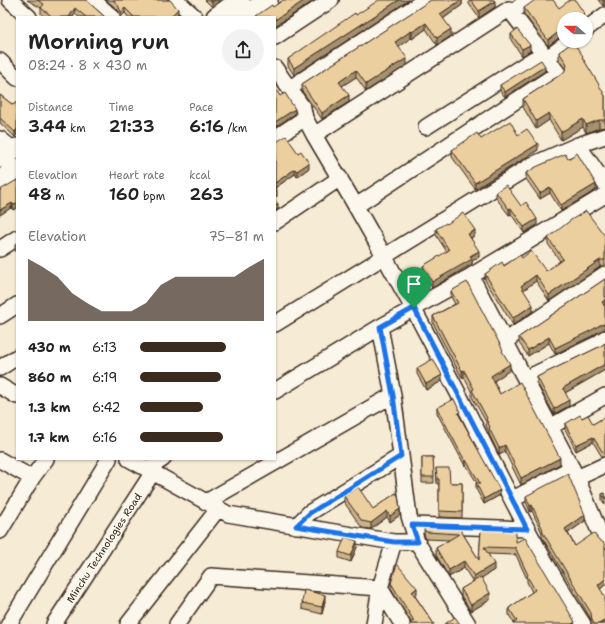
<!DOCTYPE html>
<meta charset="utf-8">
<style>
body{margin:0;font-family:"Shantell Sans",sans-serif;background:#f2f2f2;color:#222;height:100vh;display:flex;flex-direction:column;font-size:15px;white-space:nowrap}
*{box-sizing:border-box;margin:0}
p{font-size:13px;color:#767676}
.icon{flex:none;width:22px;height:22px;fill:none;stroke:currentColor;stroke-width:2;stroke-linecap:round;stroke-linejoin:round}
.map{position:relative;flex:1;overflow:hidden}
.side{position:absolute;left:16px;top:16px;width:260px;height:444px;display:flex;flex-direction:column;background:#fff;border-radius:0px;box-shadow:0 1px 3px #0004}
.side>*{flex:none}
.needle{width:26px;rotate:290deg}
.fabs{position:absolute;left:557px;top:12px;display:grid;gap:8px}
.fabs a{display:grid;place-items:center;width:36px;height:36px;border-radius:50%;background:#fff;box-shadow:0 1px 3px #0004;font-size:20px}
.pin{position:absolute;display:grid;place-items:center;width:34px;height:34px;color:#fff;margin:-41px -17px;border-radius:50% 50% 50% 0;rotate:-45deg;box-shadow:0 0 4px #0007}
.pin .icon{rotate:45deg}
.round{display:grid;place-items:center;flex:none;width:42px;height:42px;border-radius:21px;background:#f2f2f2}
.headline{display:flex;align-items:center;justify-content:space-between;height:68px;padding:0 12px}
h1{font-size:22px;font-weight:600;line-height:30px}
.stats{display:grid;grid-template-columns:repeat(3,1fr);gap:6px;height:68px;padding:4px 12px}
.stats div{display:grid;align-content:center}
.stats b{font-size:17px;font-weight:600}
.stats small{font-size:11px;font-weight:400}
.stats p{font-size:11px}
.chart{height:112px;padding:8px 12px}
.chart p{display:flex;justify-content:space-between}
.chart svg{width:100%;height:72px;margin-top:4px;fill:#3b2a1e;opacity:.7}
ul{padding:0 12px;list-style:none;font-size:13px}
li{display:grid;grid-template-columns:64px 48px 1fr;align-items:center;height:30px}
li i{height:10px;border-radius:5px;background:#3b2a1e}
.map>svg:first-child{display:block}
</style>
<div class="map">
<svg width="605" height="624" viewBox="0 0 605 624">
<rect width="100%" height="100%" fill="#f6ebd5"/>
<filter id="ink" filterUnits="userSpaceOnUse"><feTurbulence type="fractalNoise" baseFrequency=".025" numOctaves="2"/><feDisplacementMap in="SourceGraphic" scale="8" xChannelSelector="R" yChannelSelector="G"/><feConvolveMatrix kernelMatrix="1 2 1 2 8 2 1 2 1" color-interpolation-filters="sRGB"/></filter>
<g filter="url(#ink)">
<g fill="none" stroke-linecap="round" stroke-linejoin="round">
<g stroke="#3b2a1e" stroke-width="18">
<path id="minor" d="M10 0 29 17
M93 0 112 17
M176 0 195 17
M512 12 529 0
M586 29 605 15
M275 37 331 0
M547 58 570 41
M0 61 17 78
M275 68 303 108 305 118 314 135C365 220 413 306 458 393 498 471 535 551 583 624
M290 88 425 0
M426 127 543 53
M314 135 509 9 558 73 356 206
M275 138 305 118
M0 139 14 150
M578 145 605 184
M275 222 340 178
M0 249 17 238
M471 276 577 478 599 531 605 540
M0 316 17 305
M275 324 532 165 578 145 605 136
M505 341 605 274
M0 368 17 357
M525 379 597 344 605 338
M0 386 17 396
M275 391 380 327
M550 427 605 396
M129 459 228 514 394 542H417L409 516 393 395 380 327 471 276 605 195
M0 460 32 478
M147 469 163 459
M577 478 605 465
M513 499 572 468
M206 502 393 395
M412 525 527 529
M296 526 309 513 401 456
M0 531 32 478 46 459
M417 542 468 624
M380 588 402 624
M9 624 109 459
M54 624 153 472
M128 624 218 509
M177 624 211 576 380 588 394 542
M374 624 380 588"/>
</g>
<g stroke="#3b2a1e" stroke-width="22">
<path id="major" d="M216 17 240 0
M242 17 268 0
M0 158 17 148
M0 180 17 169"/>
</g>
<use href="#minor" stroke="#fbf7ec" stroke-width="15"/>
<use href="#major" stroke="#fbf7ec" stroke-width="19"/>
</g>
<path fill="#cbb289" stroke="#3b2a1e" d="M27 0H86L105 17H79L75 14 73 17H45L41 14V8Z
M106 0H170L178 14 175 17H128L125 13 121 17 118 10Z
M205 0H219V1L212 7Z
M462 0V5L443 19 451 36 437 45 426 29 412 39 411 38 398 46 407 65 366 91 356 77 342 86 349 102 322 119 302 91V84L430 1Z
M469 0H494L495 7 479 18 469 4Z
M598 0H605L603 6Z
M524 8H559L584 19H564L548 46 524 14Z
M356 15 294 75 288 66V59Z
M511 34 530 51 522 56 511 40Z
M559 52 583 59 605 96V127L599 128 586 133 583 127 561 140 549 120 536 129 523 107V99L563 73 566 70 559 60Z
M545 71 505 97 500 91V85Z
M0 95 13 105 17 102V135L15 137 0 123Z
M518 135 538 150 475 189 452 157V150L481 139Z
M275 143 309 168 297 177 295 174 275 188 277 196 275 198Z
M568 159 596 190 561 211 550 193 540 199 526 179V173Z
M17 180 13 210 12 207 0 215Z
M496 192 521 206 537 225 524 233 511 214 509 215 496 198Z
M447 224 475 235 471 238 479 257 472 261V264L432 288 423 271V266L447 252 436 235V229Z
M605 236V266L600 267 549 301 536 281 523 290 533 311 513 325 485 280V274L522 258 546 271 548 270 560 261 548 244V238Z
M17 243V253L15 250V244Z
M605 279V305L604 306 605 307V329L600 331 592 336 555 354 549 343 528 356 519 343V337Z
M451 291 503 353 510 370 494 381 500 394 560 464 521 485 505 452 499 455 489 434V432L486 426V422L472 397V393L464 377 462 378 433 323V316L455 304 451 297Z
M605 343V370L565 393 569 406 554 414 537 383V377L601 346Z
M417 368 442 381 426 390 417 374Z
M437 408 460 416 500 495 484 504 476 489V483H477L466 465 465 466 437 413Z
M605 417V457H602L593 442 576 451 565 429V424L582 418 593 424Z
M422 457H433L434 483H422Z
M436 468 450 483H462V518L439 517V484H437Z
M396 493 400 515 390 522 387 517 371 529 362 528 344 502V496L373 509Z
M605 493V505L602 500V494Z
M526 496 585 521 568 533 575 546 605 585 600 589 605 624H591V619L542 537V533L532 511 530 512 526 502Z
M424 528 460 529 479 560 481 530 516 542 575 624 514 623 509 615V608L532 592 527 582V579L515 553V555L488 554 494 570 481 578 490 600 471 611 461 596V589L473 582 464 568 449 577 436 555V548L449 540 426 539 424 534Z
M357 547 351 562 339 558V552Z
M391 583 417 594 415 596 434 624H410L411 622 391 589Z
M325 601 322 614 302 609V603Z"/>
<path fill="#a5916f" stroke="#3b2a1e" d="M215 0H219V1L212 7V2Z
M305 0H315L275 26V20Z
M399 0H409L294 75V68Z
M461 0H462V5L440 21V14Z
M603 0H605V5L603 6Z
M495 1V7L479 18V11Z
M75 8V14L73 17H69Z
M125 8V13L121 17V12Z
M178 9V14L175 17H170Z
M584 13V19H578Z
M426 23V29L412 39V32Z
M564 28V34L548 46V40Z
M451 29V36L437 45V38Z
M411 31V38L395 49V42Z
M530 45V51L522 56V49Z
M407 58V65L366 91V84Z
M545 66V71L505 97V92Z
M356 70V77L339 88V82Z
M349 95V102L322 119V113Z
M295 109V114L275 127V122Z
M549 113V120L536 129V121Z
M583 119V127L561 140V132Z
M599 120V128L586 133V125Z
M17 129V135L15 137V132Z
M538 144V150L475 189V183Z
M309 163V168L297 177V171Z
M295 169V174L275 188V183Z
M596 184V190L561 211V205Z
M550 187V193L540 199V193Z
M277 191V196L275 198V193Z
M12 203V207L0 215V210Z
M17 203V208L13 210V205Z
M278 204V209L275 211V206Z
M511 208V214L509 215V209Z
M537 219V225L524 233V227Z
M475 230V235L468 240V234Z
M479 251V257L472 261V264L432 288V282Z
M600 260V267L549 301V295Z
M536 275V281L521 292V286Z
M605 300V305L602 307V302Z
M533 305V311L513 325V318Z
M605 324V329L600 331 592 336 555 354V348L600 325Z
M549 337V343L528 356V350Z
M510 364V370L491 383V376Z
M605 364V370L563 394V388Z
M464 370V377L462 378V371Z
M442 375V381L426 390V384Z
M569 400V406L554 414V409Z
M593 437V442L576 451V445Z
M505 445V452L499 455V448Z
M560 458V464L521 485V478Z
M466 460V465L465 466V461Z
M500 490V495L484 504V499Z
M532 505V511L530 512V506Z
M400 509V515L390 522V516Z
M387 511V517L371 529V523Z
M585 515V521L565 535V529Z
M357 541V547L351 562V556Z
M464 561V568L449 577V570Z
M494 564V570L474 583V576Z
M605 579V585L598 591V585Z
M417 588V594L412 598V592Z
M490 593V600L471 611V605Z
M325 595V601L322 614V607Z
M605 620V624H599Z"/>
<path fill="#eccf9f" stroke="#3b2a1e" d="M37 0H86L105 17H86L75 8 69 17H53L41 8 44 4Z
M113 0H170L178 9 170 17H134L125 8 121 12 118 5Z
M209 0H215L212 2Z
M283 0H305L275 20V17H257L256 16 272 5 273 7Z
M379 0H399L294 68 288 59 355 13 356 15Z
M431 0H461L440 14 451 29 437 38 426 23 412 32 411 31 395 42 407 58 366 84 356 70 339 82 349 95 322 113 302 84Z
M471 0H494L495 1 479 11Z
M535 0H553L559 8 570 0H575L584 13 578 19H564V28L548 40 524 8Z
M517 29 530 45 522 49 511 34Z
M573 42 583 56 582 57 598 83 605 96V120H599L586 125 583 119 561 132 549 113 536 121 523 99 563 73 566 69 567 64 559 52Z
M541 60 545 66 505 92 500 85Z
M275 88 280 96 285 93 295 109 275 122Z
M0 95 13 105 17 102V129L15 132 0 118Z
M510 121 518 135 527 129 538 144 475 183 452 150 477 133 481 139Z
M286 136 298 153 301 151 309 163 297 171 295 169 275 183V143Z
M577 153 596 184 561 205 550 187 540 193 526 173 536 167 565 154 568 159Z
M17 180V203L13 205 12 203 0 210V190Z
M506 185 521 206 526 202 537 219 524 227 511 208 509 209 496 192Z
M275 188 277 191 275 193Z
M275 200 278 204 275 206Z
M586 211 605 236V260H600L549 295 536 275 521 286 533 305 513 318 485 274 502 262 504 266 520 255 522 258 531 251 546 271 547 270H548L563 259 548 238 571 220Z
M463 213 475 230 468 234 479 251 470 256 472 259 432 282 423 266 449 250 436 229 446 223 447 224Z
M605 279V300L602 302 605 307V324L600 325 592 330 555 348 549 337 528 350 519 337Z
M467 282 503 350 502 351 510 364 491 376 500 394 520 382 560 458 521 478 505 445 499 448 489 428 490 427 486 419 487 418 472 390 474 389 464 370 462 371 433 316 458 303 451 291Z
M605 343V364L563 388 569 400 554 409 537 377 601 346Z
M433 359 442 375 426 384 417 368Z
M454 399 460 412 458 413 500 490 484 499 476 483H480L466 460 465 461 437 408Z
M580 415 582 418 588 415 593 424 605 417V452L602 451 593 437 576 445 565 424Z
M422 457H433L434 477H422Z
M436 468H449L450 483H462V512L439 511V479H437Z
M568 474 585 515 565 529 575 546 594 533 598 539 604 543 605 545V579L598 585 605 597V620L599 624H594L592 620 591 613 542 531 543 530 532 505 530 506 526 496Z
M358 487 373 509 396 493 398 496 400 509 390 516 387 511 371 523 362 521 344 496Z
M605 493V499L602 494Z
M424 528 460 529 479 560 481 530 516 531V542L525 538 575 622 572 624H513L517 621 509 608 535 590 527 576 528 575 515 547V548L484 547 494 564 474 576 464 561 449 570 436 548 459 534 426 532Z
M345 537 357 541 351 556 339 552Z
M397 564 417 588 412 592 434 624H411L410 623 414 621 391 583Z
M481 577 490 593 471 605 461 589Z
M304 590 325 595 322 607 302 603Z
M455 617 460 624H445Z"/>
</g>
<g fill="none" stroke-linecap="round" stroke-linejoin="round" filter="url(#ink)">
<g stroke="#fff" stroke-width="8">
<path id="route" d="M414 308 512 499 527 529 412 525 418 542H394L296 526 310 513 401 456 393 395 380 327Z"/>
</g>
<use href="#route" stroke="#1a73e8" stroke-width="5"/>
</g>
<g text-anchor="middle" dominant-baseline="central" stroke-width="3" stroke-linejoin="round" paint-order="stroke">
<g font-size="10" fill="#3b2a1e" stroke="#fbf7ec">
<text transform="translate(104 548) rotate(-57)">Minchu Technologies Road</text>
</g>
</g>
</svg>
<div class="fabs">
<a><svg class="needle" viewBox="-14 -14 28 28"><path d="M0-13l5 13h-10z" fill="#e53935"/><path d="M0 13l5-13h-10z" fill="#767676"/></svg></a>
</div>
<div class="pin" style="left:414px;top:308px;background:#1e9e55"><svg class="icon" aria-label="arrive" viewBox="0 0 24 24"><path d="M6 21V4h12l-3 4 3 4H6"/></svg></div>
<section class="side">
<div class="headline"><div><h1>Morning run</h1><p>08:24 · 8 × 430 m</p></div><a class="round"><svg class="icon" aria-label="share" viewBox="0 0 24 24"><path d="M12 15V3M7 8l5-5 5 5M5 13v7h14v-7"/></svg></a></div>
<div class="stats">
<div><p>Distance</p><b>3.44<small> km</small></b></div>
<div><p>Time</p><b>21:33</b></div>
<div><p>Pace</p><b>6:16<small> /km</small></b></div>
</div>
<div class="stats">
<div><p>Elevation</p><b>48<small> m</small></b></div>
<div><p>Heart rate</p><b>160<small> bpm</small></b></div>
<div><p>kcal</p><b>263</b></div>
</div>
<div class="chart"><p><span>Elevation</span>75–81 m</p>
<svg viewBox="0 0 160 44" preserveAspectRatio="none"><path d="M0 44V6L10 11L20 17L30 27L40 33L50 38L60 38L70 38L80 33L90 22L100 17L110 17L120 17L130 17L140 17L150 11L160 6V44z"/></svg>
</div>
<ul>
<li><b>430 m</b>6:13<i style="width:69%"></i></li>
<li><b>860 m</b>6:19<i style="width:65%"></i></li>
<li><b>1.3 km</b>6:42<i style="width:51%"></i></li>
<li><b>1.7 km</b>6:16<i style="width:67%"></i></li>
</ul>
</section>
</div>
